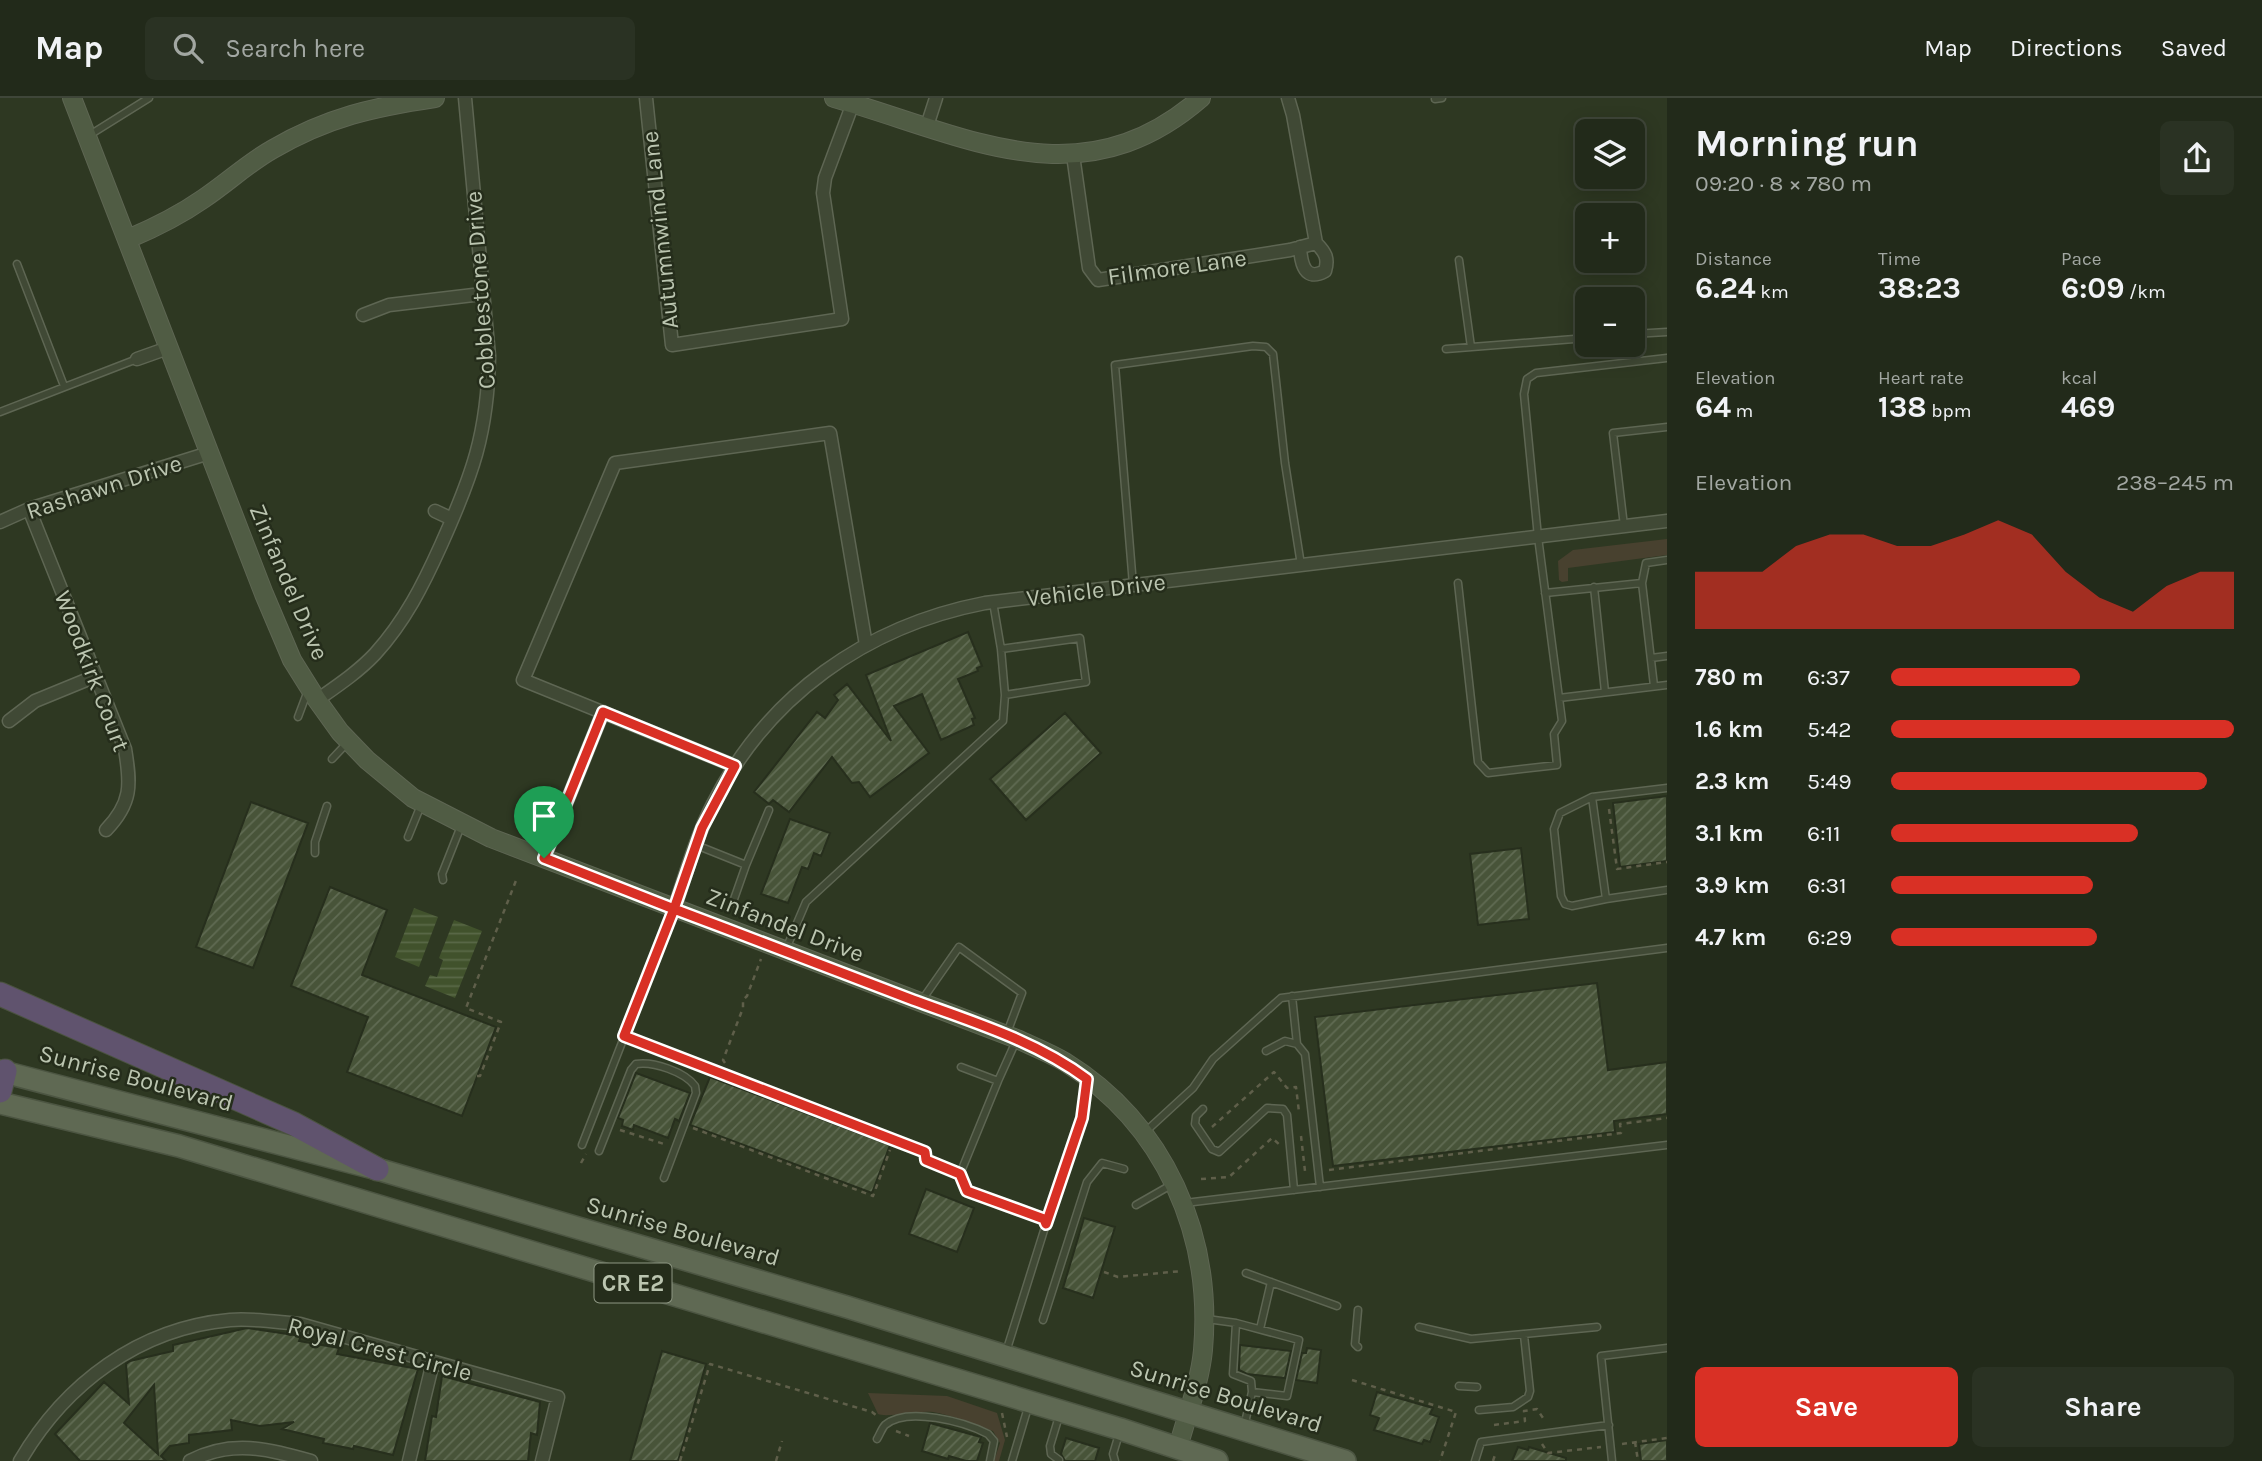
<!DOCTYPE html>
<meta charset="utf-8">
<style>
body{margin:0;font-family:Karla,sans-serif;background:#2a3223;color:#f1f3f6;height:100vh;display:flex;flex-direction:column;font-size:26px;white-space:nowrap}
*{box-sizing:border-box;margin:0}
p{font-size:23px;color:#a2a7a2}
.icon{flex:none;width:38px;height:38px;fill:none;stroke:currentColor;stroke-width:2;stroke-linecap:round;stroke-linejoin:round}
.map{position:relative;flex:1;overflow:hidden}
.side{display:flex;flex-direction:column;background:#222a1a;width:595px}
.side>*{flex:none}
.tools{position:absolute;left:1575px;top:21px;display:grid;gap:14px}
.tools a{display:grid;place-items:center;width:70px;height:70px;border-radius:10px;background:#222a1a;box-shadow:0 4px 18px #0003,0 0 0 2px #3f4639;font-size:35px}
.pin{position:absolute;display:grid;place-items:center;width:60px;height:60px;color:#fff;margin:-72px -30px;border-radius:50% 50% 50% 0;rotate:-45deg;box-shadow:0 0 7px #0007}
.pin .icon{rotate:45deg}
.round{display:grid;place-items:center;flex:none;width:74px;height:74px;border-radius:10px;background:#2a3223}
.head{display:flex;align-items:center;justify-content:space-between;height:119px;padding:0 28px}
h1{font-size:38px;font-weight:700;line-height:52px}
.figures{display:grid;grid-template-columns:repeat(3,1fr);gap:10px;height:119px;padding:7px 28px}
.figures div{display:grid;align-content:center}
.figures b{font-size:30px;font-weight:700}
.figures small{font-size:19px;font-weight:400}
.figures p{font-size:19px}
.chart{height:196px;padding:14px 28px}
.chart p{display:flex;justify-content:space-between}
.chart svg{width:100%;height:126px;margin-top:7px;fill:#d93025;opacity:.7}
.cta{display:flex;gap:14px;margin-top:auto;padding:14px 28px}
.cta a{flex:1;height:80px;border-radius:10px;background:#d93025;color:#fff;font-size:28px;font-weight:700;line-height:80px;text-align:center}
.cta a+a{background:#2a3223;color:#f1f3f6}
ul{padding:0 28px;list-style:none;font-size:23px}
li{display:grid;grid-template-columns:112px 84px 1fr;align-items:center;height:52px}
li i{height:18px;border-radius:9px;background:#d93025}
header{display:flex;align-items:center;gap:42px;box-sizing:border-box;height:98px;padding:0 35px;background:#222a1a;border-bottom:2px solid #3f4639}
header strong{font-size:33px}
nav{display:flex;gap:38px;margin-inline-start:auto;font-size:24px}
.search{width:490px;height:63px;background:#2a3223;display:flex;align-items:center;gap:18px;box-sizing:border-box;padding:0 24px;border-radius:10px;color:#a2a7a2;font-size:26px}
main{display:flex;flex:1;min-height:0}
.map>svg:first-child{display:block}
</style>
<header>
<strong>Map</strong>
<div class="search"><svg class="icon" aria-label="search" viewBox="0 0 24 24"><circle cx="10" cy="10" r="6"/><path d="M15 15l6 6"/></svg>Search here</div>
<nav><a>Map</a><a>Directions</a><a>Saved</a></nav>
</header>
<main>
<div class="map">
<svg width="1667" height="1363" viewBox="0 0 1667 1363">
<defs>
<pattern id="water-rules" width="6" height="5" patternUnits="userSpaceOnUse" patternTransform="scale(1.75)"><rect width="6" height="5" fill="#41522c"/><path d="M0 2.5h6" fill="none" stroke="#5a6948"/></pattern>
<pattern id="building-hatch" width="6" height="6" patternUnits="userSpaceOnUse" patternTransform="scale(1.75)"><rect width="6" height="6" fill="#485439"/><path d="M-1 1l2-2M0 6l6-6M5 7l2-2" fill="none" stroke="#606b53"/></pattern>
</defs>
<rect width="100%" height="100%" fill="#2e3822"/>
<path fill="#48412f" d="M1667 441V457L1568 470V483L1562 484 1559 482 1558 463 1573 452Z
M868 1295 947 1298 997 1315 1005 1342 999 1363H994L1000 1345 993 1333C974 1327 953 1317 933 1314 919 1312 887 1320 878 1316Z"/>
<path fill="url(#water-rules)" d="M414 810 438 819 419 869 395 859Z
M454 822 482 833 455 900 425 888 430 877 437 879 443 862 439 860Z"/>
<path fill="url(#building-hatch)" stroke="#272f1d" stroke-width="2" fill-rule="evenodd" d="M968 534 982 568 977 570 978 573 958 581 975 620 972 621 974 627 941 642 922 596 894 608 929 655 870 699 859 684 852 685 832 659 789 714 773 702 769 706 754 694 817 614 825 620 838 602 834 597 847 586 891 643 866 577Z
M1065 615 1101 655 1026 722 990 681Z
M1667 698V763L1620 769 1613 705Z
M251 704 308 725 253 870 196 849Z
M790 721 830 735 821 758 814 755 808 771 802 769 788 805 761 796Z
M1521 750 1529 821 1478 827 1470 756Z
M330 789 387 812 362 877 496 929 462 1018 347 974 368 919 291 888Z
M1597 885 1608 972 1667 964V1016L1614 1023 1615 1034 1333 1068 1315 919Z
M636 975 690 995 679 1023 675 1021 668 1040 634 1027 633 1032 622 1028 623 1022 618 1020Z
M710 979 890 1047 872 1095 690 1027Z
M926 1091 974 1110 957 1154 909 1136Z
M1084 1120 1115 1129 1093 1200 1063 1190Z
M247 1230 301 1238 299 1243 339 1250 337 1256 418 1271 393 1357 354 1348 353 1351 323 1345 324 1341 282 1331 294 1324 260 1328 231 1322 232 1332 189 1337V1345L170 1348 161 1358 166 1363H80L55 1336 104 1284 129 1306 126 1266 130 1263 173 1253V1247ZM154 1287 158 1356 124 1325Z
M1240 1247 1291 1253 1285 1280 1247 1276 1239 1272Z
M1307 1250 1321 1252 1317 1285 1296 1282 1302 1255H1306Z
M662 1253 706 1266 685 1340 678 1363H630Z
M442 1278 540 1304 537 1337 531 1335 528 1363H425L432 1318 436 1319Z
M1377 1294 1433 1310 1430 1316 1439 1319 1430 1344 1424 1342 1422 1346 1374 1332 1379 1320 1370 1317Z
M930 1325 981 1339 979 1344 983 1345 977 1363H966L949 1358 948 1361 922 1353Z
M1066 1340 1099 1350 1095 1363H1065L1061 1356Z
M1667 1342V1363H1641L1639 1346Z
M1518 1349 1528 1352 1529 1349 1566 1360V1363H1512Z"/>
<g fill="none" stroke-linecap="round" stroke-linejoin="round">
<g stroke="#5e6653" stroke-width="9">
<path id="lane" d="M1435 1 1442 0
M88 38 149 0
M1459 162 1471 249
M17 166 64 288
M1633 236 1667 234
M1446 251 1587 240
M0 314 137 261
M1624 428 1613 335 1667 329
M1458 485 1478 664 1488 675 1557 667 1554 636 1562 623 1538 439 1524 296 1527 281 1536 275 1667 260
M1642 485 1646 465 1667 462
M1133 487 1115 267 1253 248 1266 249 1273 256 1285 365 1301 467
M1594 489 1605 594
M1545 495 1642 485 1654 588
M993 504 1001 551 1080 540 1086 584 1005 597 1001 551
M1651 560 1667 558
M1559 600 1667 587
M298 619 307 595
M332 661 347 645
M1667 690 1592 699 1606 801 1667 792
M1592 699 1560 715 1554 731 1561 798 1565 806 1572 808 1606 801
M408 739 421 707
M696 747 746 767 733 804
M315 755V744L327 708
M746 767 769 712
M443 782 442 776 461 728
M786 851 806 804 1003 623 1005 597
M1292 898 1297 946 1305 956 1320 1089
M922 902 959 849 1022 895 1007 935
M624 938 925 1054 926 1062 960 1076 967 1093 1044 1121 1046 1126 1006 1254
M1266 953 1285 943 1297 946
M998 983 1016 943
M1203 1011 1196 1018 1195 1026 1212 1051 1219 1054 1267 1010 1283 1011 1287 1017 1294 1092
M1144 1035 1193 990 1213 961 1281 900 1667 850
M582 1047 674 811
M599 1053 631 972 636 966C653 963 685 974 695 988L696 995 664 1080
M960 1076 998 983 961 969
M1185 1105 1667 1047
M1136 1107 1171 1087
M1046 1124 1082 1020 1087 984
M1246 1175 1337 1208
M1207 1221 1236 1225 1299 1242 1287 1298 1252 1294
M1043 1222 1087 1084 1102 1065 1124 1071
M1236 1225 1233 1276 1251 1283 1252 1294 1244 1329
M1419 1229 1471 1241 1597 1229
M1260 1231 1271 1184
M1358 1249 1355 1246 1358 1212
M1459 1288 1477 1289
M1479 1312 1513 1309 1528 1299 1530 1293 1524 1237
M877 1341C880 1336 882 1330 885 1327 907 1308 965 1324 988 1336L994 1343 990 1363
M1059 1362 1051 1356 1050 1348 1060 1315
M1012 1363 1029 1306
M1115 1363 1113 1356 1119 1336
M1475 1363 1481 1344 1609 1327
M1612 1363 1601 1258 1667 1250"/>
</g>
<g stroke="#5e6653" stroke-width="15">
<path id="street" d="M646 0 672 247 842 221 823 95 825 80 853 5
M927 28 936 0
M1073 57 1089 170 1098 182 1290 152 1316 145 1293 17 1288 0
M1300 149C1301 166 1305 184 1325 173 1329 160 1325 154 1316 145
M363 217 389 207 482 196
M137 261 168 250
M29 411 125 651C131 687 132 705 106 732
M435 413 452 421
M0 424 29 411 209 355
M317 602C337 588 358 574 375 556 405 523 423 487 441 447 472 378 488 335 489 258L465 0
M9 623 35 603 96 578
M735 668 523 582 615 365 830 335 866 547
M544 760 603 614
M674 811C686 776 696 739 713 706 767 598 866 528 985 505L1667 423
M20 1363C65 1286 139 1230 230 1222 253 1220 276 1224 300 1226L558 1299 542 1363
M190 1363C232 1341 268 1351 311 1363
M409 1363 433 1264"/>
</g>
<g stroke="#5e6653" stroke-width="20">
<path id="secondary" d="M72 0 264 496 292 562 317 602 340 634 367 662 413 700 491 740 1017 941C1032 948 1050 955 1065 964 1165 1026 1213 1137 1203 1252 1200 1285 1186 1319 1178 1350
M834 0C965 37 1080 105 1201 0
M128 141C154 130 180 117 203 101 227 85 248 65 273 51 328 19 374 9 435 0"/>
</g>
<g stroke="#4c5542" stroke-width="24">
<path id="primary" d="M0 973 377 1071 847 1209 1345 1363
M0 1005 179 1048 1120 1331 1217 1363"/>
</g>
<g stroke="#4b5340" stroke-width="25">
<path id="highway" d="M0 896 294 1026 377 1071
M0 993 5 973"/>
</g>
<path stroke="#5f5f4a" stroke-width="2.5" stroke-dasharray="5 5" stroke-linecap="butt" d="M1609 711 1617 771 1667 764
M725 965 723 962 743 910V902L747 898 761 861
M477 978H480L501 924 466 910 517 780
M1212 1029 1274 974 1287 990 1296 989 1299 1014
M693 1030 873 1098 890 1052
M620 1032 664 1046
M1301 1038 1305 1073H1308
M581 1065 586 1056
M1329 1072 1621 1035 1620 1026 1667 1020
M1201 1081 1229 1079 1272 1040 1280 1047
M1104 1174 1118 1179 1182 1173
M1352 1282 1456 1314 1440 1363
M1002 1315 1007 1339
M1494 1327 1525 1323 1524 1313 1537 1311 1545 1323
M896 1333 909 1338
M1635 1344 1638 1363
M1542 1346 1548 1355 1601 1349
M1622 1346 1667 1340
M680 1363 710 1266 872 1314 877 1318
M776 1363 782 1343
M1493 1363 1496 1354"/>
<use href="#lane" stroke="#404935" stroke-width="6"/>
<use href="#street" stroke="#404935" stroke-width="12"/>
<use href="#secondary" stroke="#505c44" stroke-width="18"/>
<use href="#primary" stroke="#5f6953" stroke-width="21"/>
<use href="#highway" stroke="#60536e" stroke-width="23"/>
</g>
<g fill="none" stroke-linecap="round" stroke-linejoin="round">
<g stroke="#fff" stroke-width="14">
<path id="route" d="M544 760 674 811C754 841 834 872 913 902 973 924 1036 943 1087 981L1082 1020 1046 1126 1044 1121 967 1093 960 1076 926 1062 925 1054 624 938 674 811 702 730 735 668 603 614 544 760"/>
</g>
<use href="#route" stroke="#d93025" stroke-width="9"/>
</g>
<g text-anchor="middle" dominant-baseline="central" stroke-width="5" stroke-linejoin="round" paint-order="stroke">
<rect fill="#252d1b" stroke="#8e9783" stroke-width="2" x="594.5" y="1165.5" width="77" height="39" rx="5"/>
<g font-size="23" font-weight="bold" fill="#bbc5b0">
<text x="633" y="1185">CR E2</text>
</g>
<g font-size="24" fill="#bbc5b0" stroke="#252d1b">
<text transform="translate(660 132) rotate(-96)">Autumnwind Lane</text>
<text transform="translate(1177 169) rotate(-8)">Filmore Lane</text>
<text transform="translate(480 192) rotate(-94)">Cobblestone Drive</text>
<text transform="translate(104 389) rotate(-18)">Rashawn Drive</text>
<text transform="translate(289 484) rotate(67)">Zinfandel Drive</text>
<text transform="translate(1096 492) rotate(-7)">Vehicle Drive</text>
<text transform="translate(92 573) rotate(69)">Woodkirk Court</text>
<text transform="translate(785 827) rotate(21)">Zinfandel Drive</text>
<text transform="translate(136 980) rotate(15)">Sunrise Boulevard</text>
<text transform="translate(683 1133) rotate(16)">Sunrise Boulevard</text>
<text transform="translate(380 1251) rotate(15)">Royal Crest Circle</text>
<text transform="translate(1226 1298) rotate(17)">Sunrise Boulevard</text>
</g>
</g>
</svg>
<div class="tools">
<a><svg class="icon" aria-label="layers" viewBox="0 0 24 24"><path d="M12 4l9 5-9 5-9-5zM3 14l9 5 9-5"/></svg></a>
<a>+</a>
<a>−</a>
</div>
<div class="pin" style="left:544px;top:760px;background:#1e9e55"><svg class="icon" aria-label="arrive" viewBox="0 0 24 24"><path d="M6 21V4h12l-3 4 3 4H6"/></svg></div>
</div>
<section class="side">
<div class="head"><div><h1>Morning run</h1><p>09:20 · 8 × 780 m</p></div><a class="round"><svg class="icon" aria-label="share" viewBox="0 0 24 24"><path d="M12 15V3M7 8l5-5 5 5M5 13v7h14v-7"/></svg></a></div>
<div class="figures">
<div><p>Distance</p><b>6.24<small> km</small></b></div>
<div><p>Time</p><b>38:23</b></div>
<div><p>Pace</p><b>6:09<small> /km</small></b></div>
</div>
<div class="figures">
<div><p>Elevation</p><b>64<small> m</small></b></div>
<div><p>Heart rate</p><b>138<small> bpm</small></b></div>
<div><p>kcal</p><b>469</b></div>
</div>
<div class="chart"><p><span>Elevation</span>238–245 m</p>
<svg viewBox="0 0 160 44" preserveAspectRatio="none"><path d="M0 44V24L10 24L20 24L30 15L40 11L50 11L60 15L70 15L80 11L90 6L100 11L110 24L120 33L130 38L140 29L150 24L160 24V44z"/></svg>
</div>
<ul>
<li><b>780 m</b>6:37<i style="width:55%"></i></li>
<li><b>1.6 km</b>5:42<i style="width:100%"></i></li>
<li><b>2.3 km</b>5:49<i style="width:92%"></i></li>
<li><b>3.1 km</b>6:11<i style="width:72%"></i></li>
<li><b>3.9 km</b>6:31<i style="width:59%"></i></li>
<li><b>4.7 km</b>6:29<i style="width:60%"></i></li>
</ul>
<div class="cta"><a>Save</a><a>Share</a></div>
</section>
</main>
